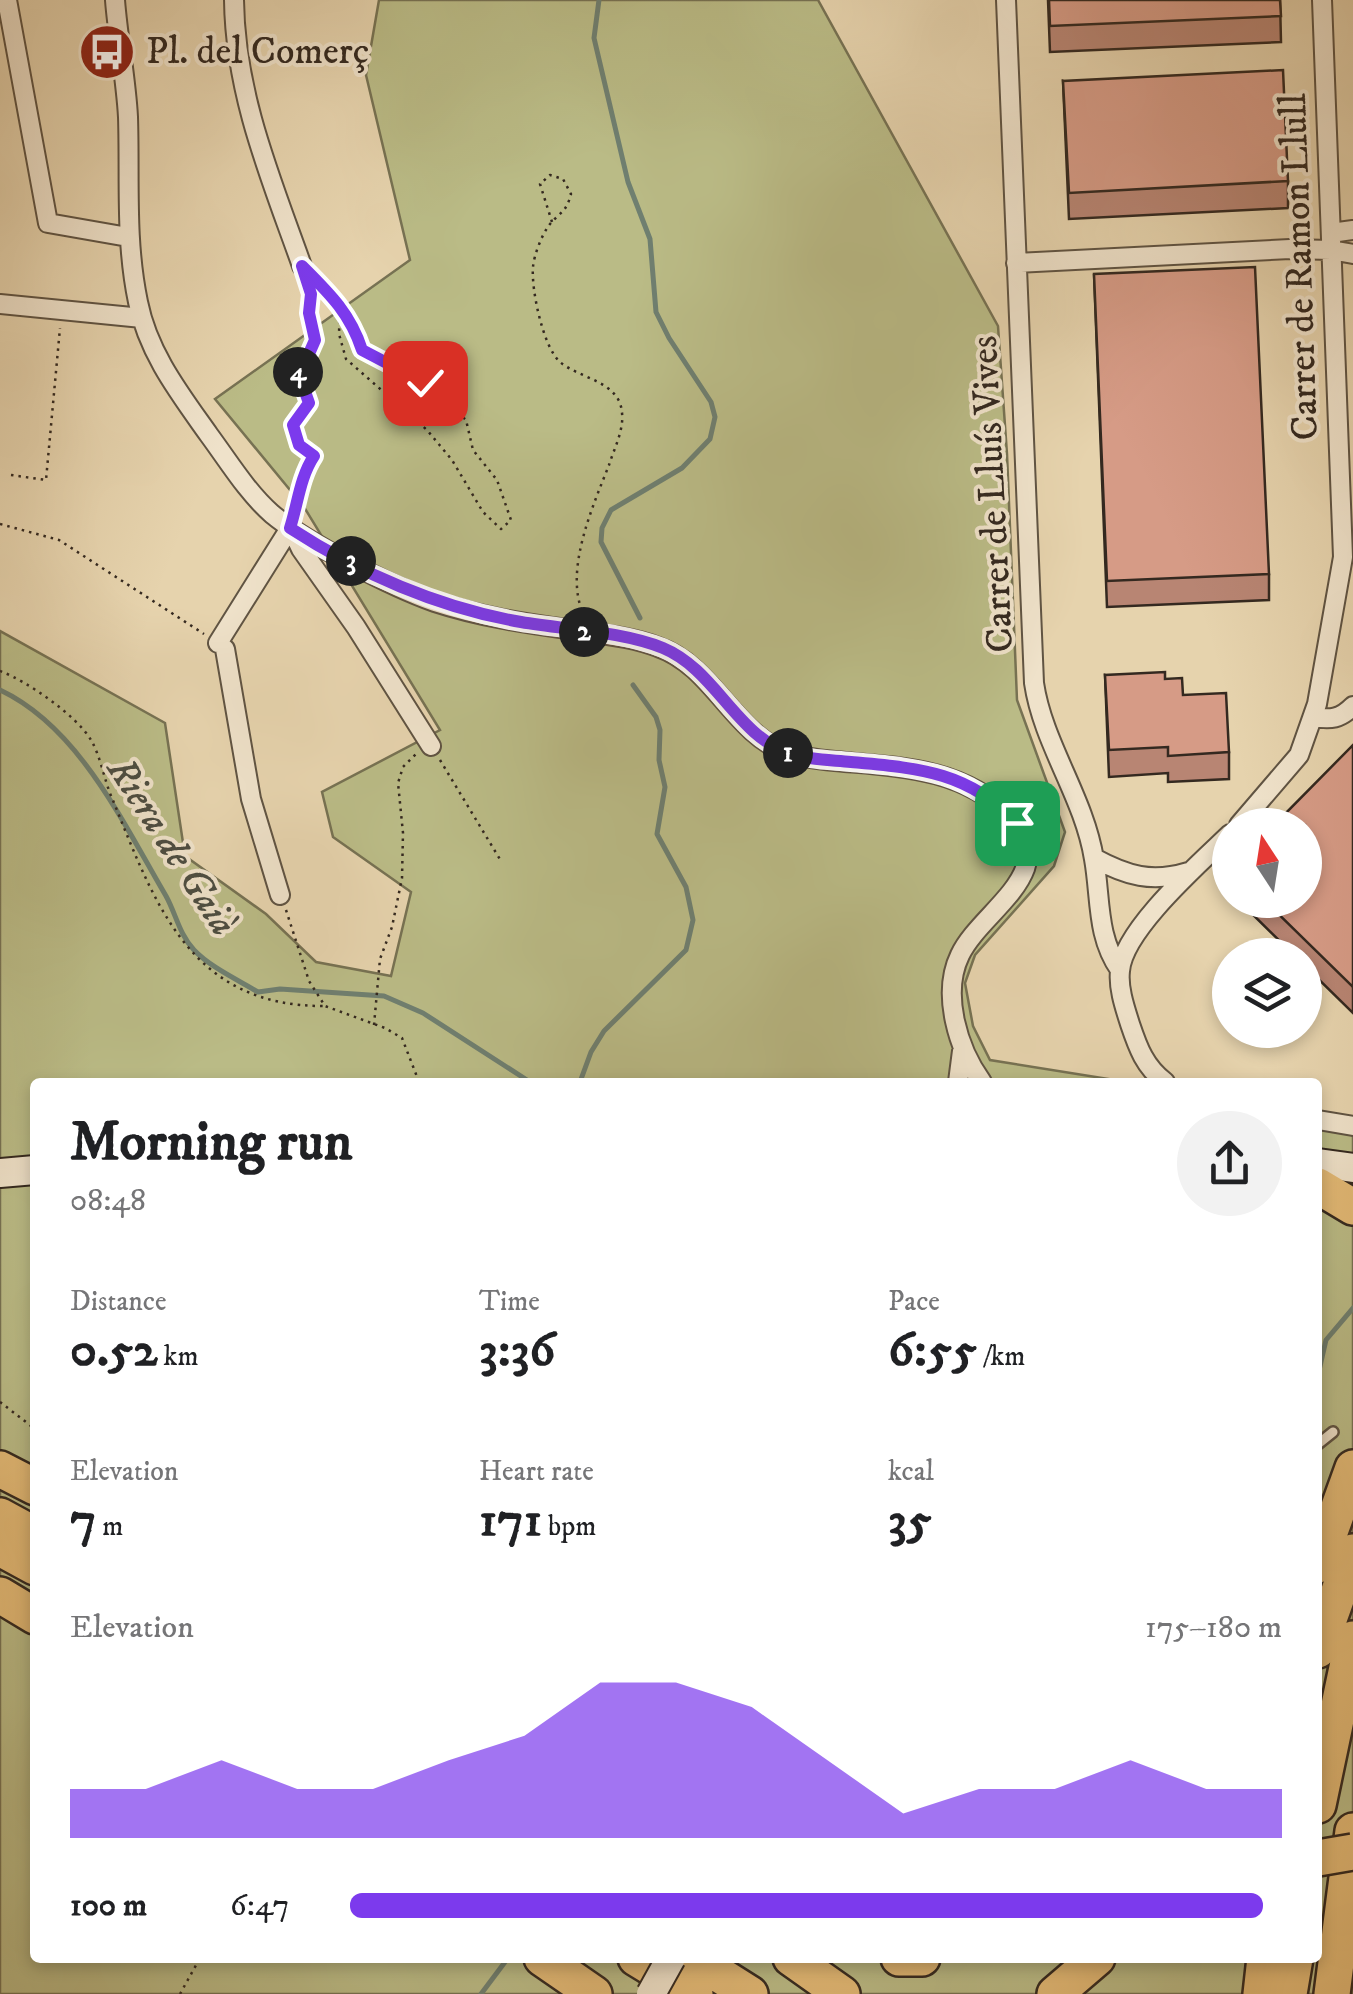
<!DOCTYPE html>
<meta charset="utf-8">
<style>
body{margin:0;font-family:"IM FELL DW Pica",serif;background:#f2f2f2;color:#202124;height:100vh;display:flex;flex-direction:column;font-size:38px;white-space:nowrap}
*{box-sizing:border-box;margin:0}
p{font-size:32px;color:#757577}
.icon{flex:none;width:55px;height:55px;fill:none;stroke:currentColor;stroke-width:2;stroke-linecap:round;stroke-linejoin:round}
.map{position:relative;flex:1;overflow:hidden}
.drawer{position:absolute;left:30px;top:1078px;width:1292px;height:885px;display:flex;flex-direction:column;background:#fff;border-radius:10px;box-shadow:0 5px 15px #0003}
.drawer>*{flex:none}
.needle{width:65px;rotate:348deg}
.buttons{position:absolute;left:1212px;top:808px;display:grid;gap:20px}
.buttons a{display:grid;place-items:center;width:110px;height:110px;border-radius:50%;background:#fff;box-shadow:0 5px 15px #0003;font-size:50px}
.pin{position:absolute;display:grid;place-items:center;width:85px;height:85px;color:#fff;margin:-42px;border-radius:20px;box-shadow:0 5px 15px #0006}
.km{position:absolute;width:50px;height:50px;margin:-25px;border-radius:50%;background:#222;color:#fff;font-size:28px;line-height:50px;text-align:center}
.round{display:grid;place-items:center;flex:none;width:105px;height:105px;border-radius:52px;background:#f2f2f2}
.headline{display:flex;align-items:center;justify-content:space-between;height:170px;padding:0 40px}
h1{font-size:55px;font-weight:800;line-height:75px}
.metrics{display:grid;grid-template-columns:repeat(3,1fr);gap:15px;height:170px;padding:10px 40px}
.metrics div{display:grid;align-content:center}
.metrics b{font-size:50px;font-weight:800}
.metrics small{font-size:28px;font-weight:400}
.metrics p{font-size:28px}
.chart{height:280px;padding:20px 40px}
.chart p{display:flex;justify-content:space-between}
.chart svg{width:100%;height:180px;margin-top:10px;fill:#7c3aed;opacity:.7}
ul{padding:0 40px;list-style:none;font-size:32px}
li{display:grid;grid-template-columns:160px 120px 1fr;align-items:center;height:75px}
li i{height:25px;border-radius:12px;background:#7c3aed}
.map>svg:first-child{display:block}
</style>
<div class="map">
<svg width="1353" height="1994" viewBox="0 0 1353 1994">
<rect width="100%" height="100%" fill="#e6d3ad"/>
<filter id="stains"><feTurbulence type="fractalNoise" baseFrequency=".002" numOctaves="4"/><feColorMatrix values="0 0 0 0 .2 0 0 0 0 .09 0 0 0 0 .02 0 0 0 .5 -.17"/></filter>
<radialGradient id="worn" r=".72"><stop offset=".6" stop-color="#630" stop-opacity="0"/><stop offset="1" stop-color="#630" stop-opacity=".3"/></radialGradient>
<path fill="#babb86" stroke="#777253" stroke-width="2.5" d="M379 0H818L998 326 1007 454 1017 700 1065 832 1054 866 975 955 965 983 973 1026 990 1060 1127 1082H35V1958H1318V1113L1353 1119V1994H0V631L165 723 185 856 266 914 316 962 391 976 411 892 333 837 322 792 440 730 304 507 215 399 410 260 366 75Z"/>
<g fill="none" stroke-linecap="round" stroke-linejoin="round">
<path stroke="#6f7f70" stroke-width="5" d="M599 0 594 38 628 182 650 239 656 312 669 338 711 402 715 417 710 439 682 468 611 510 602 528 601 542 640 618
M0 690C79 727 123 823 166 896 176 914 179 934 194 950 210 967 238 980 258 992L280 989 384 996 423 1013 530 1082
M580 1082 591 1052 604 1031 686 950 693 920 686 887 657 834 665 787 659 760 660 730 656 717 633 685
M1318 1375 1326 1340 1353 1308
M481 1994 508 1958"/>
<g stroke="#605443" stroke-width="14">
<path id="lane" d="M1318 1444 1333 1432"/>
</g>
<g stroke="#605443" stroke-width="22">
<path id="street" d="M7 0 48 223 128 237
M115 0C118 39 126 79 128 117 130 180 125 240 138 302 148 353 180 394 209 435 229 462 247 492 272 514 307 543 392 587 435 602 478 616 523 623 567 629 597 634 630 636 658 647 713 666 733 733 787 753 806 759 826 760 845 762 905 767 964 770 1009 815 1065 871 981 910 960 955 941 994 958 1049 982 1082
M234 0C235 94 271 179 302 266
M1006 0 1034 683C1043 744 1084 797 1094 859 1101 898 1096 936 1120 970
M1331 233 1353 230
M1016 263 1290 249 1331 250 1353 254
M0 304 142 318
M291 528 301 549 356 627 431 746
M218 643 290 528
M225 649 251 799 280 895
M1313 717C1331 720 1340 719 1353 706
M1239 825 1299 755 1317 704 1343 557 1322 0
M1094 858C1127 876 1152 883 1188 872
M958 1082 962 1051
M1165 1082C1145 1067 1138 1048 1130 1024 1125 1008 1118 988 1120 971 1123 930 1200 863 1230 834
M1318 1120 1353 1126"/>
</g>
<g stroke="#342920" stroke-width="32">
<path id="secondary" d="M1318 1163 1353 1168
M0 1173 35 1170"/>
</g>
<g stroke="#342920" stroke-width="40">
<path id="highway" d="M1318 1186 1353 1207
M0 1469 35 1487
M0 1516 35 1535
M0 1548 35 1567
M1318 1565 1353 1468
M0 1595 35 1616
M1318 1650 1353 1552
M1318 1805 1353 1639
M542 1958 594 1994
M636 1958 695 1994
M693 1958 750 1994
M791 1958 842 1994
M899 1958H922
M1055 1994 1097 1958
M1261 1994 1265 1958
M1289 1994 1295 1958
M1332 1994 1353 1831"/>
</g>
<path stroke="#342920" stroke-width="2.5" stroke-dasharray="2.5 5" stroke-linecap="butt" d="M552 222 540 184 550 175 563 179 571 194C566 213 561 211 550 224 542 234 534 255 533 267 531 289 543 347 560 362 580 379 620 381 622 413 624 430 614 449 609 465 593 506 564 570 583 613
M314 278C337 301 352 319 362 350L425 383 466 420 473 450 497 480 511 520 501 529 483 512 452 460 427 430 346 359 339 334 340 304
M11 475 46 480 60 328
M296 510C303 490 302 474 315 456L299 445 293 425 309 403 296 366 308 356 315 339 307 282
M0 524 59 540 204 634
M0 671C27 681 76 715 91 740 101 757 104 780 112 798 155 904 190 1007 325 1006
M440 760 501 861
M286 910 309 981 325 1006 385 1028 402 1038 419 1082
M374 1025 380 959 392 927 402 878 403 833 398 783 403 767 417 753
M788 1082V1079L870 1082
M0 1402 35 1429
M180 1994 200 1958"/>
<use href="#lane" stroke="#efe2ca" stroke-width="9"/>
<use href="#street" stroke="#efe2ca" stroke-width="18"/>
<use href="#secondary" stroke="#efe2ca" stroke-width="28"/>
<use href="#highway" stroke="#e3ba76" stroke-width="35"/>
<g stroke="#342920" stroke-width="32" stroke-linecap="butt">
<path id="secondary-bridge" d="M651 1994 671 1958"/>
</g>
<g stroke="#342920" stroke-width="40" stroke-linecap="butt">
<path id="highway-bridge" d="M1318 1858 1353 1852"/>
</g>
<use href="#secondary-bridge" stroke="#efe2ca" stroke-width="28"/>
<use href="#highway-bridge" stroke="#e3ba76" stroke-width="35"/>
</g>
<path fill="#b88573" stroke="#342920" stroke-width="2.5" d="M1048 0H1280L1281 42 1050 52Z
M1063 81 1288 181V208L1069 219Z
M1094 274 1269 574V600L1107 607Z
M1105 675 1183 695 1229 752V779L1168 782V773L1109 777Z
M1353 745V1013L1305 966V955H1294L1238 900H1305Z"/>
<path fill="#d69b86" stroke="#342920" stroke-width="2.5" d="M1049 0H1280L1281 16 1050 26Z
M1283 70 1288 181 1069 193 1063 81Z
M1255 267 1269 574 1107 581 1094 274Z
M1165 672V679L1182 678 1183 695 1226 693 1229 752 1168 756V747L1109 750 1105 675Z
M1353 745V987L1264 900H1305V825H1274Z"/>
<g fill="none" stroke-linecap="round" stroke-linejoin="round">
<g stroke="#fff" stroke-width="20">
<path id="route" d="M425 383 362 350C350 313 329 293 302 266L311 294 309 313 315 340 308 356 296 366 309 403 293 425 299 445 314 456C300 477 298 503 290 528 359 573 439 608 521 622 567 630 620 631 663 648 716 670 736 736 791 754 810 760 831 760 851 762 917 768 968 771 1017 823"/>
</g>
<use href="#route" stroke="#7c3aed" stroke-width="12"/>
</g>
<defs>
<g id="bus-disc" transform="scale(2.875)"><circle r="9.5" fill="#8f2418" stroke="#efe2ca"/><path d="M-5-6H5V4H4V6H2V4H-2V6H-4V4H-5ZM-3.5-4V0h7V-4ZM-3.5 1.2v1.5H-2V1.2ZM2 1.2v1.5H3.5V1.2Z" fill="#fff"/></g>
</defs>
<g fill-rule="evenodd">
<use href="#bus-disc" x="107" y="52"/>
</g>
<g text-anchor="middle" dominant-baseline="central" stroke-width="8" stroke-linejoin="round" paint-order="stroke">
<g font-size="38" fill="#342920" stroke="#efe2ca" text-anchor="start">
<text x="146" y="52">Pl. del Comerç</text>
</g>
<g font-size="38" fill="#342920" stroke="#efe2ca">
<text transform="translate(1300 267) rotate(-92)">Carrer de Ramon Llull</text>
<text transform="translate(993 494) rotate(-93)">Carrer de Lluís Vives</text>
</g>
<g font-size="40" font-style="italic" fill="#4d4d41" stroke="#efe2ca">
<text transform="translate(171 847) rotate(57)">Riera de Gaià</text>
</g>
</g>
<rect width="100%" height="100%" filter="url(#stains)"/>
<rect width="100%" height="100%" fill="url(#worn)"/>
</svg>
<div class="buttons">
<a><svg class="needle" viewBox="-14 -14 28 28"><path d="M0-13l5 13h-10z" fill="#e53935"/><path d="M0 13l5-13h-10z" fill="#757577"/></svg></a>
<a><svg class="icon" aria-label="layers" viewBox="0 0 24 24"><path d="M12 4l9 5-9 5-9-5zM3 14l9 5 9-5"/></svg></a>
</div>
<div class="pin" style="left:1017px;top:823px;background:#1e9e55"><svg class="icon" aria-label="arrive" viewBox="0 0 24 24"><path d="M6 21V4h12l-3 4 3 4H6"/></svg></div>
<div class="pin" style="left:425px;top:383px;background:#d93025"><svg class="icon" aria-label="check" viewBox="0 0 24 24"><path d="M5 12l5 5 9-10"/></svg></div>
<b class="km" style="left:788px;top:753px">1</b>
<b class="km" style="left:584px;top:632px">2</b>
<b class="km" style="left:351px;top:561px">3</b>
<b class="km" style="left:298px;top:372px">4</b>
<section class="drawer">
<div class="headline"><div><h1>Morning run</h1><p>08:48</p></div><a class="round"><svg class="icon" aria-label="share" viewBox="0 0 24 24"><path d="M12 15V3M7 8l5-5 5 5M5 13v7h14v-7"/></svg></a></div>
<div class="metrics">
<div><p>Distance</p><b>0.52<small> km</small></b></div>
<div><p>Time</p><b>3:36</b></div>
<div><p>Pace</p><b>6:55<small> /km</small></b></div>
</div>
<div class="metrics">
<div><p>Elevation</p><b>7<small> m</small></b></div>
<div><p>Heart rate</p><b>171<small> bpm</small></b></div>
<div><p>kcal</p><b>35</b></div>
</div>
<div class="chart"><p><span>Elevation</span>175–180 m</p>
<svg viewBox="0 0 160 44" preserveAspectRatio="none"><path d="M0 44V32L10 32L20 25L30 32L40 32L50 25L60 19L70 6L80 6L90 12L100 25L110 38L120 32L130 32L140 25L150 32L160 32V44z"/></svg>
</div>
<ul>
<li><b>100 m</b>6:47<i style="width:98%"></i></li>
</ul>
</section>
</div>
